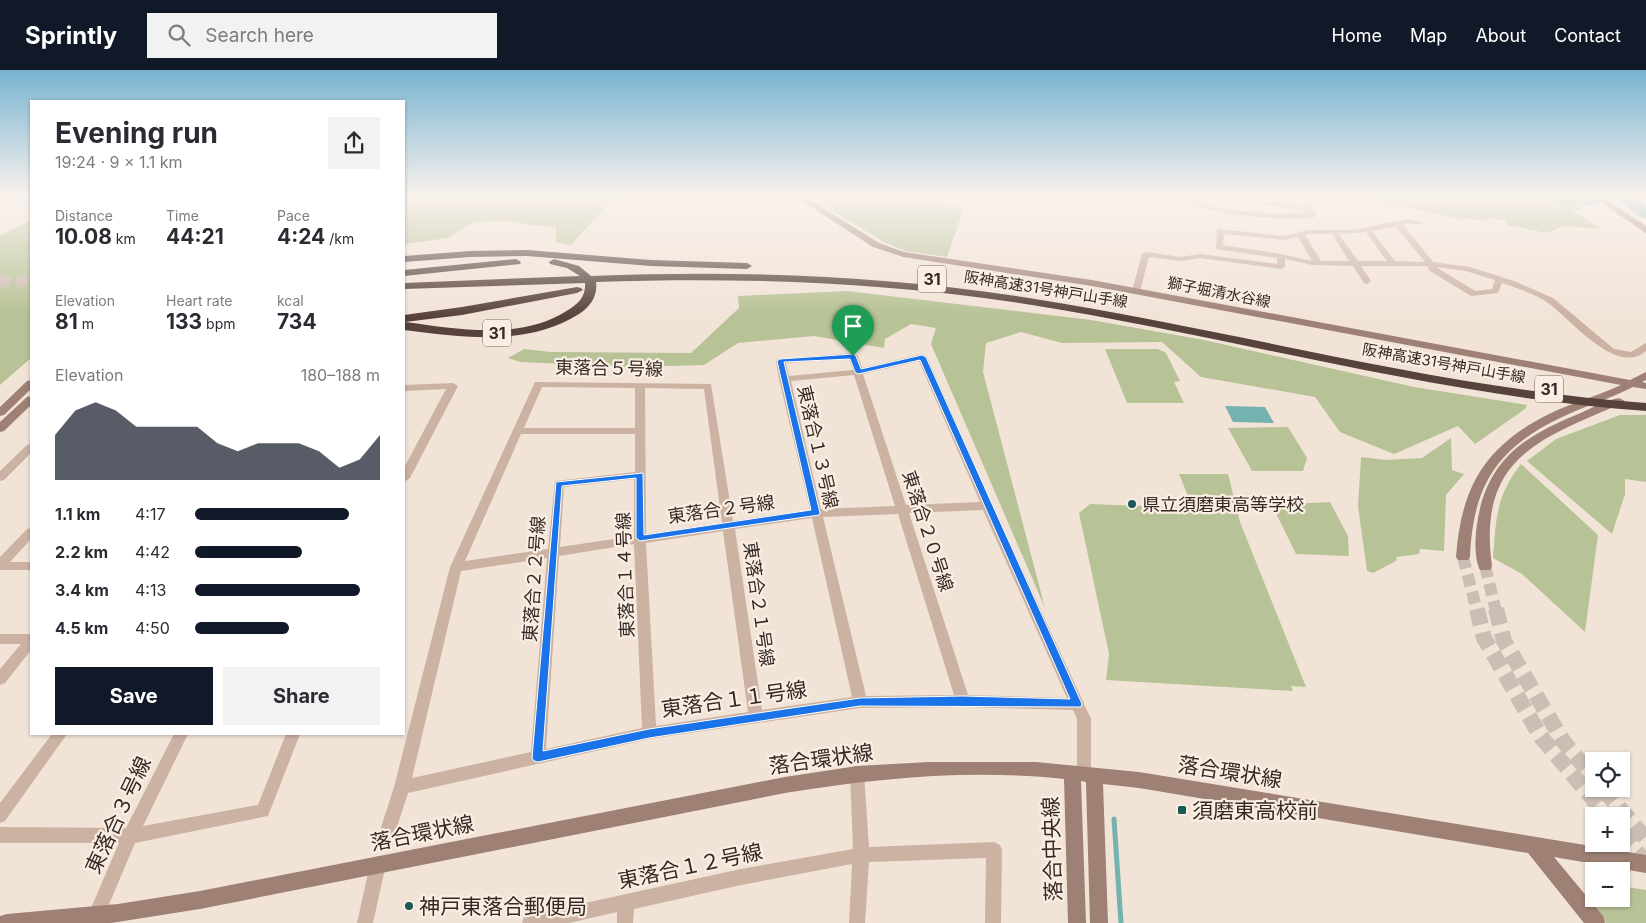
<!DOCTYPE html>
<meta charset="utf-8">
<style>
body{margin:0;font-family:Inter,"Noto Sans JP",sans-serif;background:#f2f2f3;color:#2b2b33;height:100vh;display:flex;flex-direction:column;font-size:19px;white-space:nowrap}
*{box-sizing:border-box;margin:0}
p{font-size:16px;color:#7c7c81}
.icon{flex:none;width:28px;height:28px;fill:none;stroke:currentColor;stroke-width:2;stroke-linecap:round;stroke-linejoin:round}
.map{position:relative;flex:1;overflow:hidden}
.drawer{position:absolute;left:30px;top:30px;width:375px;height:635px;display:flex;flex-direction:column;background:#fff;border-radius:0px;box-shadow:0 1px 4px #0004}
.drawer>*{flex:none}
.controls{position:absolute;left:1585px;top:682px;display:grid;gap:10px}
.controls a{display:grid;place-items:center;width:45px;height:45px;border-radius:0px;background:#fff;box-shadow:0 1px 4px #0004;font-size:25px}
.pin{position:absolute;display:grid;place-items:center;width:42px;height:42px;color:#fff;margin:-51px -21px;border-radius:50% 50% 50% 0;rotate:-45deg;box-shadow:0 0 5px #0007}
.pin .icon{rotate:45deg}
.round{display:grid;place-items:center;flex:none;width:52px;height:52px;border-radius:0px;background:#f2f2f3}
.headline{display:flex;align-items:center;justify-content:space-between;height:85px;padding:0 25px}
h1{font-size:28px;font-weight:700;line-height:38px}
.figures{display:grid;grid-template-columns:repeat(3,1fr);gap:8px;height:85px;padding:5px 25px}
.figures div{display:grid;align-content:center}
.figures b{font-size:21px;font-weight:700}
.figures small{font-size:14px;font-weight:400}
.figures p{font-size:14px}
.chart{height:140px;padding:10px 25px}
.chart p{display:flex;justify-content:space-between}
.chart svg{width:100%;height:90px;margin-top:5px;fill:#111827;opacity:.7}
.cta{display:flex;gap:10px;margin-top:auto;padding:10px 25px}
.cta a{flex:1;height:58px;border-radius:0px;background:#111827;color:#fff;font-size:20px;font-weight:700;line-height:58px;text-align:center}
.cta a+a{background:#f2f2f3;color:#2b2b33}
ul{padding:0 25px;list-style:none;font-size:16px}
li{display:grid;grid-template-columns:80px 60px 1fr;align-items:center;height:38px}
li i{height:12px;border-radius:6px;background:#111827}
header{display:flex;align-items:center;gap:30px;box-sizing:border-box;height:70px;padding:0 25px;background:#111827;color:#fff}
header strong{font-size:24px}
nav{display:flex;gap:28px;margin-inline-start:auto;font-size:18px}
.search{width:350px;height:45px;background:#f2f2f3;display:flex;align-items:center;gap:12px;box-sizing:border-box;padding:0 18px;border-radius:0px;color:#7c7c81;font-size:19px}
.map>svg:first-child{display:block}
</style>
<header>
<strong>Sprintly</strong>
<div class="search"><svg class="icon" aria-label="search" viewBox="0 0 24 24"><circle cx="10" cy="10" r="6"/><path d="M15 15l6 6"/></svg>Search here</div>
<nav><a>Home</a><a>Map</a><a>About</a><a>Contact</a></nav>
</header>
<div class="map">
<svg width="1646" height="853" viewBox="0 0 1646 853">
<rect width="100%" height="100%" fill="#f2e3d7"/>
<path fill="#b7c296" d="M404 127H633L611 131 571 175 556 172V157L528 155 513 151 473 152 448 168 404 174Z
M1374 127 1563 128 1583 139 1571 140 1601 159 1563 156 1547 163 1507 155 1506 151 1488 147 1486 151 1464 148 1462 150 1415 139 1383 134Z
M846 132 924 133 964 138 947 187 906 181 884 172 826 137Z
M31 150V288L0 315V166Z
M847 221 1091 250 1204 270 1414 317 1527 335 1525 339 1475 374 1458 356 1394 384 1340 362 1315 327 1201 307 1162 272 1062 273 1021 262 986 273 983 302 1045 538 931 274 936 258 911 254 885 269 884 278 814 266 738 273 704 295 633 297 520 292 508 288 524 279 551 282 691 283 739 238 738 226Z
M1105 279H1158L1166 283 1180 311 1174 312 1184 333H1127Z
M1620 345H1646V412L1625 409V424L1612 464 1527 391 1556 369Z
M1288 357 1307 388 1303 401H1252L1228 358Z
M1451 368 1452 400 1464 404 1446 425 1444 481 1420 479 1419 484 1397 487 1396 491 1373 503 1367 501 1358 436 1361 387 1386 390 1422 388Z
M1521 394 1598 465 1585 562 1522 504 1493 488C1496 449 1496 426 1521 394Z
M1179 404H1228L1240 452 1306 617 1291 616 1293 621 1106 610 1109 584 1079 443 1090 434 1193 438Z
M1330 432 1348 466 1349 486 1296 484 1272 435Z
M1621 816 1646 820V853H1606L1589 833 1598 829H1621Z"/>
<path fill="#74b1af" d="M1225 336 1265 337 1274 353 1233 352Z"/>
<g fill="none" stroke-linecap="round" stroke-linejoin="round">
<path stroke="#74b1af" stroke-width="5" d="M1114 749 1121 853"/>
<path fill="#74b1af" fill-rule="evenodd" d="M1538 127H1631L1646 137V148L1641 147 1614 127C1602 140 1561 134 1545 131L1540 130Z"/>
<path stroke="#ccbeb3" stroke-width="12" stroke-dasharray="12 6" stroke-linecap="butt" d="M1463 487 1477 541
M1485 496 1496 541"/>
<path stroke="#ccbeb3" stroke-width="16" stroke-dasharray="16 8" stroke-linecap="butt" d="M1477 539 1484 568 1541 667 1607 746
M1496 539 1504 571 1563 671 1594 708
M1603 719 1646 769
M1621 763 1646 793"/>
<path stroke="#ccbeb3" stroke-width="11" stroke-dasharray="11 5.5" stroke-linecap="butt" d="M0 211H31"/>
<path fill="#cbb2a3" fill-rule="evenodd" d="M844 127H925L920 131H845L814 138 810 136Z
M1177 127C1190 127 1199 133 1211 136 1242 143 1278 144 1309 143L1302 140 1247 132 1235 127 1303 136 1315 127H1324L1309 138 1316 140V147C1286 152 1202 145 1177 127Z
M1368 127H1376V128L1372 130Z
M1407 149 1423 153 1419 155 1407 153 1403 155 1433 192 1470 197 1514 211 1553 228 1614 279 1631 282 1646 273V281C1616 307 1571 249 1548 233 1535 224 1517 218 1502 213L1498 223 1471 226 1430 201 1427 196H1361L1371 211 1367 214 1364 213 1353 196 1312 195 1285 189V197L1281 199 1200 188 1181 191 1149 187 1140 221 1136 224 1132 221 1142 184 1146 182 1181 187 1200 184 1277 194V188L1216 179 1217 159 1285 166 1308 160H1352ZM1396 157 1425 192 1395 191 1372 161ZM1366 162 1387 191H1358L1339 164ZM1224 164 1285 170 1298 167 1312 191 1281 184 1223 175ZM1308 164H1332L1349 191H1321L1305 165ZM1436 197 1466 201 1495 210 1492 219 1475 221Z
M853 283 858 286 862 298 922 284 927 287 993 436 1091 649V704L1089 709 1084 711 1079 709 1077 704V649L1073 640 963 637 860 638 649 669 408 723 391 775 385 778 379 775 377 770 394 717 450 497 535 312 711 314 733 451 810 440 779 309 776 291 778 289ZM849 289 853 300 789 306 786 293ZM919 291 980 432 906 435 863 304ZM854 305 895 436 821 439 791 311ZM542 317 635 318V358H524ZM645 318 704 319 722 453 646 464ZM521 364H635V402L555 411 548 479 465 491ZM634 409V466L560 477 564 417ZM983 440 1067 628 968 625 909 443ZM898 444 954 625 866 626 823 447ZM812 448 852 627 762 640 735 459ZM723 461 748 642 656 656 646 473ZM634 474 642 658 546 679 559 486ZM547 488 531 682 412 708 461 501Z
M453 313 458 316 410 408 404 412V398L446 319 404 321V315Z
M31 374V383L4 410 0 411V401L27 375Z
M31 458V469L10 492H31V500H0V487L27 459Z
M0 564H31V580L5 613 0 615V599L21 574H0Z
M52 664H67L5 751 0 753V733Z
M174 664H188L143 756 258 735 286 664H300L268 746 135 773 102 851 97 853 90 851 88 845 119 773H0V757L126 758Z
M857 697 862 699 864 704 869 777 994 772 1000 775 1002 780 1001 853H985L986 788 869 792 865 853H849L852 794 741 815 634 839 633 853H617V842L569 853H522L524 847 530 845 741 799 853 779 850 704 852 699Z
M378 786 384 788 386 794 373 853H357L370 794 372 788Z"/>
<path fill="#9e8074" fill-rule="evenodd" d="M796 127H806L879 173 904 182 1092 210 1630 310 1646 302V310L1642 312 1646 313V319L1633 317C1608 330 1581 337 1556 350 1494 381 1473 419 1470 487L1468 490H1458L1456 487C1461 418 1484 377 1547 345 1571 333 1597 326 1621 315L1092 216 903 187 873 177Z
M1593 127H1603L1646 156V163Z
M31 310V319L4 345 0 346V337L27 311Z
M31 326V335L4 361 0 362V352L27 327Z
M1619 328 1625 331 1623 333C1539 369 1477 388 1492 496L1490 500H1480C1474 488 1475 467 1477 454 1486 392 1522 367 1576 345 1590 339 1604 331 1619 328Z
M929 692H1036L1139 702 1646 785V803L1554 787 1603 846 1605 853H1584L1528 783 1139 718 1103 714 1108 853H1090L1086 712 1081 711 1086 853H1068L1064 709C971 699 877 708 785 723L200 839 111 853H0V846L7 844 118 834 200 821 785 707 857 696Z"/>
<path fill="#57423c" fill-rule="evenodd" d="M527 180 651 190 747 193 752 196 747 199 651 196 527 186 470 187 404 192V186L470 181Z
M516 189 521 192 520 194 404 206V200Z
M554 189 579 196 591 206C739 200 883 205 1029 228 1235 260 1438 318 1646 333V341C1438 326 1237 268 1032 235 887 212 742 207 596 212 598 226 590 237 579 244 527 277 461 267 404 260V245L462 237 577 217 581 218 583 220 577 223 462 245 405 252C458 259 521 271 568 240 579 233 586 226 585 213L404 219V213L580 206 567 198 550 194 549 192Z"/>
</g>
<linearGradient id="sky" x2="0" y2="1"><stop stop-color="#79b3d1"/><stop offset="0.51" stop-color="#f9f2ed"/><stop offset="1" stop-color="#f9f2ed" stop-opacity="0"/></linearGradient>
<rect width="1646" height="247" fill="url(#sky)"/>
<path fill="#1a73e8" stroke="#fff" fill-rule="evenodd" d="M853 284 856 286 861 299 922 285 926 287 1082 634 1081 637 860 636 649 668 538 692 534 691 532 688 556 412 643 403 644 465 811 440 777 291 780 289ZM850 289 855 302 858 304 920 290 1070 629 963 626 860 628 649 659 543 681 562 416 636 408V468L640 471 819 445 820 443 784 292Z"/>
<g fill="#195958" stroke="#faeee3" stroke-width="2">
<circle cx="1132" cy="434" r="5"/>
<rect x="1177" y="735" width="10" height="10" rx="2.5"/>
<circle cx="409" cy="836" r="5"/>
</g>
<g text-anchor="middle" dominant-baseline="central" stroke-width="4.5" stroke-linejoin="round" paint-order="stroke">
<g font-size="15" fill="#352925" stroke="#faeee3">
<text transform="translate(1046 219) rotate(9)">阪神高速31号神戸山手線</text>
<text transform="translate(1219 222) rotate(11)">獅子堀清水谷線</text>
<text transform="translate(1444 293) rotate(10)">阪神高速31号神戸山手線</text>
</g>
<g fill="#faeee3" stroke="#70645e" stroke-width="1">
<rect x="918" y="195.5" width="28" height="27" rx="4"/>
<rect x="483" y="249.5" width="28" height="27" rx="4"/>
<rect x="1535" y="305.5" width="28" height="27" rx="4"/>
</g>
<g font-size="16" font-weight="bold" fill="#352925">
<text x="932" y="209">31</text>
<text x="497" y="263">31</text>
<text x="1549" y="319">31</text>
</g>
<g font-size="18" fill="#352925" stroke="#faeee3">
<text transform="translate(609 298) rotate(1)">東落合５号線</text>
<text transform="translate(818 377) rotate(77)">東落合１３号線</text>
<text transform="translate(721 439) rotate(-8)">東落合２号線</text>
<text transform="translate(928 461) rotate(72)">東落合２０号線</text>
<text transform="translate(625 505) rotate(-92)">東落合１４号線</text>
<text transform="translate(534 509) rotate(-86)">東落合２２号線</text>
<text transform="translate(759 534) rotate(82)">東落合２１号線</text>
</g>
<g font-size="18" fill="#352925" stroke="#faeee3" text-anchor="start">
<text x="1142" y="434">県立須磨東高等学校</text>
</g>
<g font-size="21" fill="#352925" stroke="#faeee3">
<text transform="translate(734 629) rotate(-8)">東落合１１号線</text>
<text transform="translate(821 689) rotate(-8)">落合環状線</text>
<text transform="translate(1230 702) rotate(9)">落合環状線</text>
<text transform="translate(118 745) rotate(-65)">東落合３号線</text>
<text transform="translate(422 763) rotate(-11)">落合環状線</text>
<text transform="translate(1052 779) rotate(-92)">落合中央線</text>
<text transform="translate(690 796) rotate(-12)">東落合１２号線</text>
</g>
<g font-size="21" fill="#352925" stroke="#faeee3" text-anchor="start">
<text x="1192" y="740">須磨東高校前</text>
<text x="419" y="836">神戸東落合郵便局</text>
</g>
</g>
</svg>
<div class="controls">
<a><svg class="icon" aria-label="locate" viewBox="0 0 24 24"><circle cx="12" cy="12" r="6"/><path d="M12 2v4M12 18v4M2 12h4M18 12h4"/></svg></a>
<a>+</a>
<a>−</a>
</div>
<div class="pin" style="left:853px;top:286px;background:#1e9e55"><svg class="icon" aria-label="arrive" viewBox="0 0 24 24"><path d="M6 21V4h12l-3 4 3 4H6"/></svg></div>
<section class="drawer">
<div class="headline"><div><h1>Evening run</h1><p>19:24 · 9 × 1.1 km</p></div><a class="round"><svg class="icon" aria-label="share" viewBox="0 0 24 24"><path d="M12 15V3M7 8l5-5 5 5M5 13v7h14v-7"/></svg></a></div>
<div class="figures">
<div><p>Distance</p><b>10.08<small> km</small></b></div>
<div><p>Time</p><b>44:21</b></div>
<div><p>Pace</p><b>4:24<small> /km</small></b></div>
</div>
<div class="figures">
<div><p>Elevation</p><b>81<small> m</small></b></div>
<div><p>Heart rate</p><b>133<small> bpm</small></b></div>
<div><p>kcal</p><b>734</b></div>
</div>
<div class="chart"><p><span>Elevation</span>180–188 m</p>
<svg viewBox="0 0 160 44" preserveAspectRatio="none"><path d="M0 44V22L10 10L20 6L30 10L40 18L50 18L60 18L70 18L80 26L90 30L100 26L110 26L120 26L130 30L140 38L150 34L160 22V44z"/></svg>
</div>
<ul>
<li><b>1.1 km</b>4:17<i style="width:83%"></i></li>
<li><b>2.2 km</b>4:42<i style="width:58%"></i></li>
<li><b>3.4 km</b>4:13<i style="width:89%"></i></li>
<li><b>4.5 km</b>4:50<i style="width:51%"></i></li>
</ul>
<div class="cta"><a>Save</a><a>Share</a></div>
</section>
</div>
